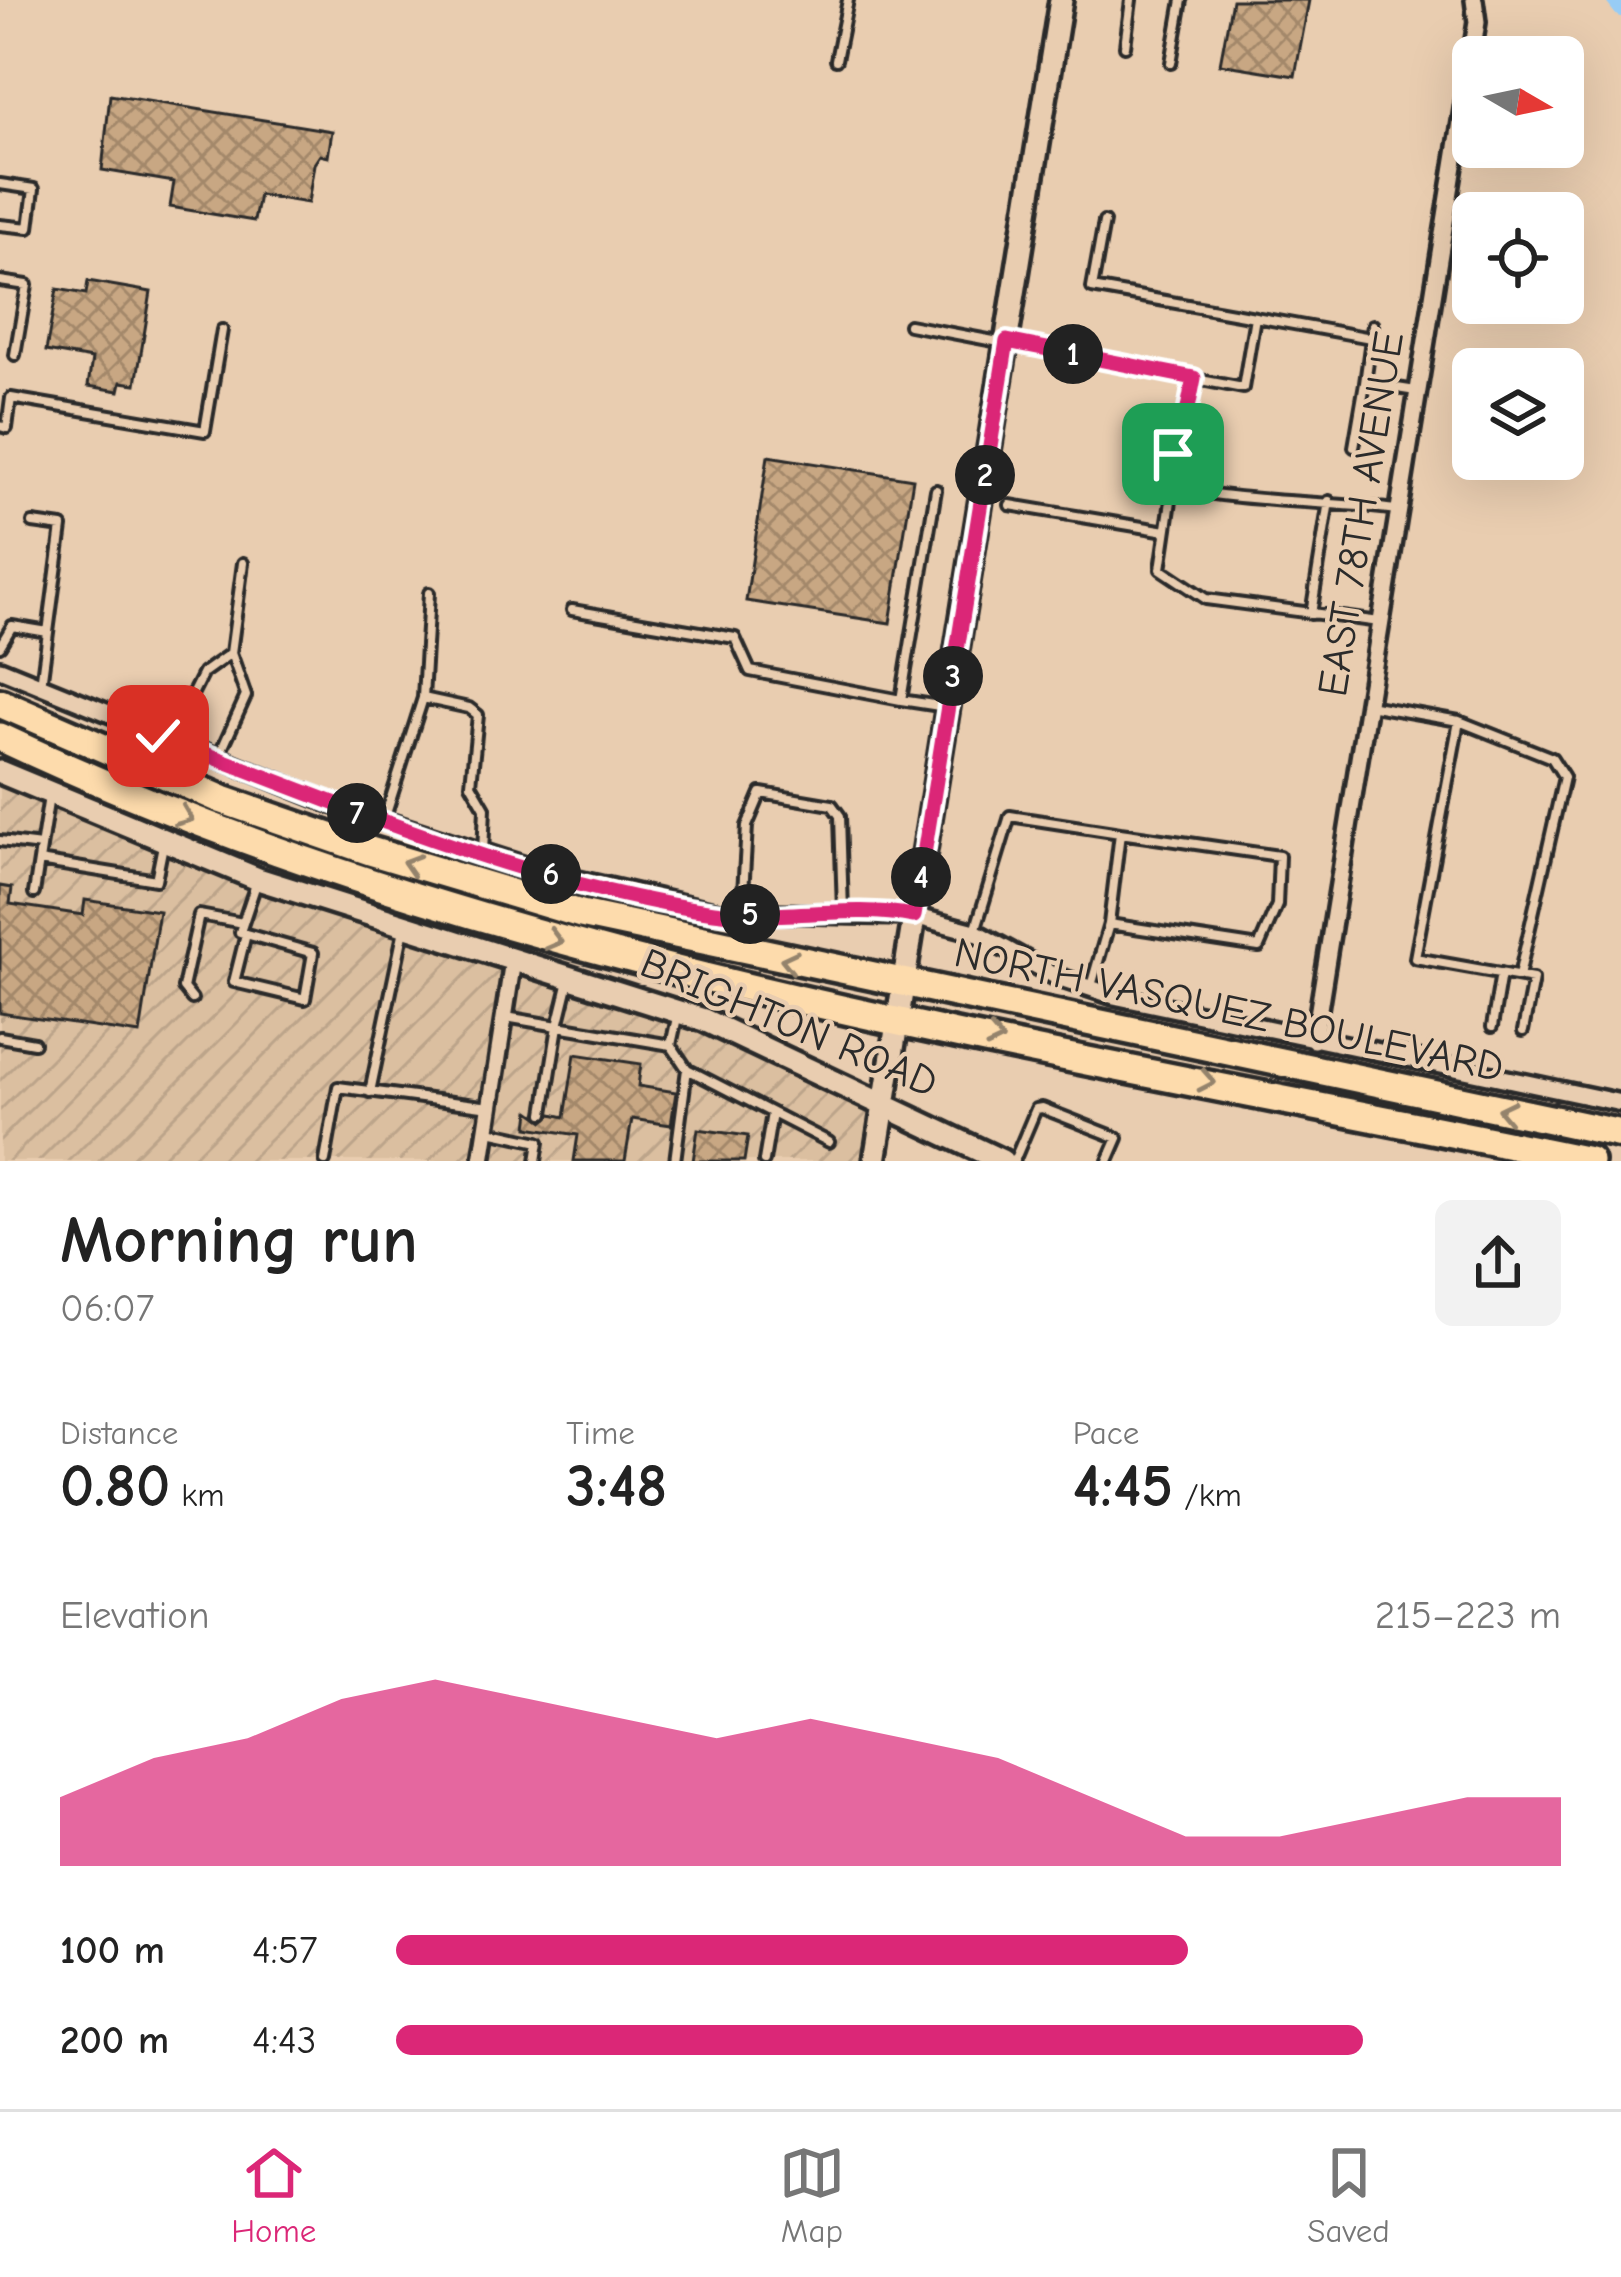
<!DOCTYPE html>
<meta charset="utf-8">
<style>
body{margin:0;font-family:"Comic Neue",sans-serif;background:#f2f2f2;color:#222;height:100vh;display:flex;flex-direction:column;font-size:45px;white-space:nowrap}
*{box-sizing:border-box;margin:0}
p{font-size:39px;color:#767676}
.icon{flex:none;width:66px;height:66px;fill:none;stroke:currentColor;stroke-width:2;stroke-linecap:round;stroke-linejoin:round}
.map{position:relative;height:1161px;overflow:hidden}
.side{display:flex;flex-direction:column;background:#fff;flex:1}
.side>*{flex:none}
.needle{width:78px;rotate:99deg}
.fabs{position:absolute;left:1452px;top:36px;display:grid;gap:24px}
.fabs a{display:grid;place-items:center;width:132px;height:132px;border-radius:18px;background:#fff;box-shadow:0 12px 48px #0002;font-size:60px}
.pin{position:absolute;display:grid;place-items:center;width:102px;height:102px;color:#fff;margin:-51px;border-radius:24px;box-shadow:0 6px 18px #0006}
.km{position:absolute;width:60px;height:60px;margin:-30px;border-radius:50%;background:#222;color:#fff;font-size:33px;line-height:60px;text-align:center}
.round{display:grid;place-items:center;flex:none;width:126px;height:126px;border-radius:18px;background:#f2f2f2}
.summary{display:flex;align-items:center;justify-content:space-between;height:204px;padding:0 60px}
h1{font-size:66px;font-weight:700;line-height:90px}
.figures{display:grid;grid-template-columns:repeat(3,1fr);gap:18px;height:204px;padding:12px 60px}
.figures div{display:grid;align-content:center}
.figures b{font-size:60px;font-weight:700}
.figures small{font-size:33px;font-weight:400}
.figures p{font-size:33px}
.chart{height:336px;padding:24px 60px}
.chart p{display:flex;justify-content:space-between}
.chart svg{width:100%;height:216px;margin-top:12px;fill:#db2777;opacity:.7}
ul{padding:0 60px;list-style:none;font-size:39px}
li{display:grid;grid-template-columns:192px 144px 1fr;align-items:center;height:90px}
li i{height:30px;border-radius:15px;background:#db2777}
.dock{display:flex;justify-content:space-around;align-items:center;height:168px;border-top:3px solid #e0e0e0;background:#fff;font-size:33px;color:#767676}
.dock a{display:grid;justify-items:center;gap:6px}
.dock .selected{color:#db2777}
.map>svg:first-child{display:block}
</style>
<div class="map">
<svg width="1621" height="1161" viewBox="0 0 1621 1161">
<defs>
<pattern id="industrial-furrows" width="10" height="10" patternUnits="userSpaceOnUse" patternTransform="scale(3)"><rect width="10" height="10" fill="#dbbfa0"/><path d="M-1 1l2-2M0 10L10 0M9 11l2-2" fill="none" stroke="#bca48a"/></pattern>
<pattern id="building-cross-hatch" width="8" height="8" patternUnits="userSpaceOnUse" patternTransform="scale(3)"><rect width="8" height="8" fill="#c8a783"/><path d="M0 0l8 8M0 8l8-8" fill="none" stroke="#a3886b"/></pattern>
</defs>
<rect width="100%" height="100%" fill="#e9cdb0"/>
<filter id="ink" filterUnits="userSpaceOnUse"><feTurbulence type="fractalNoise" baseFrequency=".00833" numOctaves="2"/><feDisplacementMap in="SourceGraphic" scale="24" xChannelSelector="R" yChannelSelector="G"/><feConvolveMatrix kernelMatrix="1 2 1 2 8 2 1 2 1" color-interpolation-filters="sRGB"/></filter>
<g filter="url(#ink)">
<path fill="url(#industrial-furrows)" d="M0 772 174 847 623 993 880 1102 873 1161H0Z"/>
<g fill="none" stroke-linecap="round" stroke-linejoin="round">
<path stroke="#97ccf5" stroke-width="14" d="M1613 0 1621 10"/>
</g>
<path fill="url(#building-cross-hatch)" stroke="#2b2b2b" stroke-width="3" d="M1232 0H1309L1295 76 1220 64Z
M110 95 332 131 328 157 320 155 314 164 308 203 259 195 254 221 170 207 174 182 102 170Z
M88 281 151 292 136 384 121 382 119 391 88 386 92 359 46 351 57 289 86 294Z
M768 456 913 479 890 623 746 601Z
M0 886 12 888 10 904 83 915 85 900 159 911 140 1034 0 1013Z
M575 1054 641 1064 638 1086 676 1092 671 1125 632 1119 625 1161H574L578 1135 528 1127 530 1111 544 1121 552 1114 565 1117Z
M698 1129 748 1136 744 1161H693Z"/>
<g fill="none" stroke-linecap="round" stroke-linejoin="round">
<g stroke="#2b2b2b" stroke-width="16">
<path id="lane" d="M1125 46 1131 0
M836 60 848 0
M1171 63 1182 0
M0 184 34 189 29 228 0 225
M1104 222 1092 288 1255 317
M0 281 27 285 15 355
M909 325 1243 388 1255 317 1371 338
M1365 383 1373 325
M0 426 7 428 11 398 205 431 222 330
M1354 447 1365 383 1416 391
M1178 464 1173 454 1183 434 1194 378
M1173 487 1185 459 1183 434
M936 490 901 700 946 707
M1010 505 1166 531
M33 523 62 527 41 685
M572 610 735 638 750 671 901 700
M1311 614 1329 501
M1380 622 1206 599 1161 569 1173 487C1247 503 1321 500 1397 510
M0 646 12 626 48 632
M231 653 243 563
M423 698 469 708 478 715 471 784 485 808 483 853
M1368 705 1459 721 1415 958 1533 979 1523 1031
M1459 721 1552 758 1564 777 1519 976
M171 736 203 673 231 653 246 696 218 758
M384 820 423 698 429 593
M1120 833 1279 856 1277 905 1259 947 1109 924Z
M0 841 41 846
M39 861 156 880 163 845
M34 893 49 796
M742 910 747 826 761 793 832 805 840 816 843 912
M975 931 1010 816 1120 833
M246 934 313 953 305 999 234 982 246 934 240 932 257 881
M569 981 558 1026 671 1045
M1091 986 1109 924
M192 999 183 988 199 915 243 923
M506 1017 558 1026 544 1113
M1492 1027 1501 973
M0 1037 34 1043
M687 1069 829 1142
M370 1092 404 929
M489 1131 539 1142 536 1161
M325 1161 338 1087 490 1107
M675 1161 687 1069 671 1045 678 1013
M764 1161 772 1113
M1014 1161 1036 1109 1042 1108 1118 1138 1108 1161"/>
</g>
<g stroke="#2b2b2b" stroke-width="24">
<path id="street" d="M0 669 332 804 547 873 718 912 914 916 975 932 1057 977 1114 996 1621 1103
M1314 1040 1477 22 1474 0
M482 1161 513 960"/>
</g>
<g stroke="#2b2b2b" stroke-width="30">
<path id="secondary" d="M0 772 258 879 704 1020 1002 1161
M875 1161 1061 0"/>
</g>
<g stroke="#2b2b2b" stroke-width="36">
<path id="highway" d="M0 703 223 800 370 851 581 914 1621 1134
M0 737C497 972 1054 1049 1589 1161"/>
</g>
<use href="#lane" stroke="#e9cdb0" stroke-width="8"/>
<use href="#street" stroke="#e9cdb0" stroke-width="15"/>
<use href="#secondary" stroke="#e9cdb0" stroke-width="21"/>
<use href="#highway" stroke="#fddbac" stroke-width="27"/>
</g>
<defs><path id="oneway-chevron" d="M-2-3.5L2.5 0L-2 3.5" fill="none" stroke-width="1.6" stroke-linecap="round" stroke-linejoin="round" transform="scale(3)"/></defs>
<g stroke="#94836c">
<use href="#oneway-chevron" transform="translate(185 817) rotate(22)"/>
<use href="#oneway-chevron" transform="translate(411 864) rotate(-163)"/>
<use href="#oneway-chevron" transform="translate(554 940) rotate(15)"/>
<use href="#oneway-chevron" transform="translate(789 961) rotate(-167)"/>
<use href="#oneway-chevron" transform="translate(995 1038) rotate(12)"/>
<use href="#oneway-chevron" transform="translate(1207 1081) rotate(11)"/>
<use href="#oneway-chevron" transform="translate(1506 1111) rotate(-168)"/>
</g>
</g>
<g fill="none" stroke-linecap="round" stroke-linejoin="round" filter="url(#ink)">
<g stroke="#fff" stroke-width="24">
<path id="route" d="M158 736C339 803 521 884 714 912 780 921 849 904 914 916L1007 341 1194 378 1183 434 1173 454"/>
</g>
<use href="#route" stroke="#db2777" stroke-width="15"/>
</g>
<g text-anchor="middle" dominant-baseline="central" stroke-width="9" stroke-linejoin="round" paint-order="stroke">
<g font-size="42" fill="#2b2b2b" stroke="#e9cdb0">
<text transform="translate(1361 514) rotate(-81)">EAST 78TH AVENUE</text>
<text transform="translate(1229 1010) rotate(12)">NORTH VASQUEZ BOULEVARD</text>
<text transform="translate(789 1023) rotate(23)">BRIGHTON ROAD</text>
</g>
</g>
</svg>
<div class="fabs">
<a><svg class="needle" viewBox="-14 -14 28 28"><path d="M0-13l5 13h-10z" fill="#e53935"/><path d="M0 13l5-13h-10z" fill="#767676"/></svg></a>
<a><svg class="icon" aria-label="locate" viewBox="0 0 24 24"><circle cx="12" cy="12" r="6"/><path d="M12 2v4M12 18v4M2 12h4M18 12h4"/></svg></a>
<a><svg class="icon" aria-label="layers" viewBox="0 0 24 24"><path d="M12 4l9 5-9 5-9-5zM3 14l9 5 9-5"/></svg></a>
</div>
<div class="pin" style="left:1173px;top:454px;background:#1e9e55"><svg class="icon" aria-label="arrive" viewBox="0 0 24 24"><path d="M6 21V4h12l-3 4 3 4H6"/></svg></div>
<div class="pin" style="left:158px;top:736px;background:#d93025"><svg class="icon" aria-label="check" viewBox="0 0 24 24"><path d="M5 12l5 5 9-10"/></svg></div>
<b class="km" style="left:1073px;top:354px">1</b>
<b class="km" style="left:985px;top:475px">2</b>
<b class="km" style="left:953px;top:676px">3</b>
<b class="km" style="left:921px;top:877px">4</b>
<b class="km" style="left:750px;top:914px">5</b>
<b class="km" style="left:551px;top:874px">6</b>
<b class="km" style="left:357px;top:813px">7</b>
</div>
<section class="side">
<div class="summary"><div><h1>Morning run</h1><p>06:07</p></div><a class="round"><svg class="icon" aria-label="share" viewBox="0 0 24 24"><path d="M12 15V3M7 8l5-5 5 5M5 13v7h14v-7"/></svg></a></div>
<div class="figures">
<div><p>Distance</p><b>0.80<small> km</small></b></div>
<div><p>Time</p><b>3:48</b></div>
<div><p>Pace</p><b>4:45<small> /km</small></b></div>
</div>
<div class="chart"><p><span>Elevation</span>215–223 m</p>
<svg viewBox="0 0 160 44" preserveAspectRatio="none"><path d="M0 44V30L10 22L20 18L30 10L40 6L50 10L60 14L70 18L80 14L90 18L100 22L110 30L120 38L130 38L140 34L150 30L160 30V44z"/></svg>
</div>
<ul>
<li><b>100 m</b>4:57<i style="width:68%"></i></li>
<li><b>200 m</b>4:43<i style="width:83%"></i></li>
</ul>
</section>
<nav class="dock">
<a class="selected"><svg class="icon" aria-label="home" viewBox="0 0 24 24"><path d="M3 11l9-7 9 7M6 9v11h12V9"/></svg>Home</a>
<a><svg class="icon" aria-label="map" viewBox="0 0 24 24"><path d="M3 6l6-2 6 2 6-2v14l-6 2-6-2-6 2zM9 4v14M15 6v14"/></svg>Map</a>
<a><svg class="icon" aria-label="saved" viewBox="0 0 24 24"><path d="M7 4h10v16l-5-4-5 4z"/></svg>Saved</a>
</nav>
